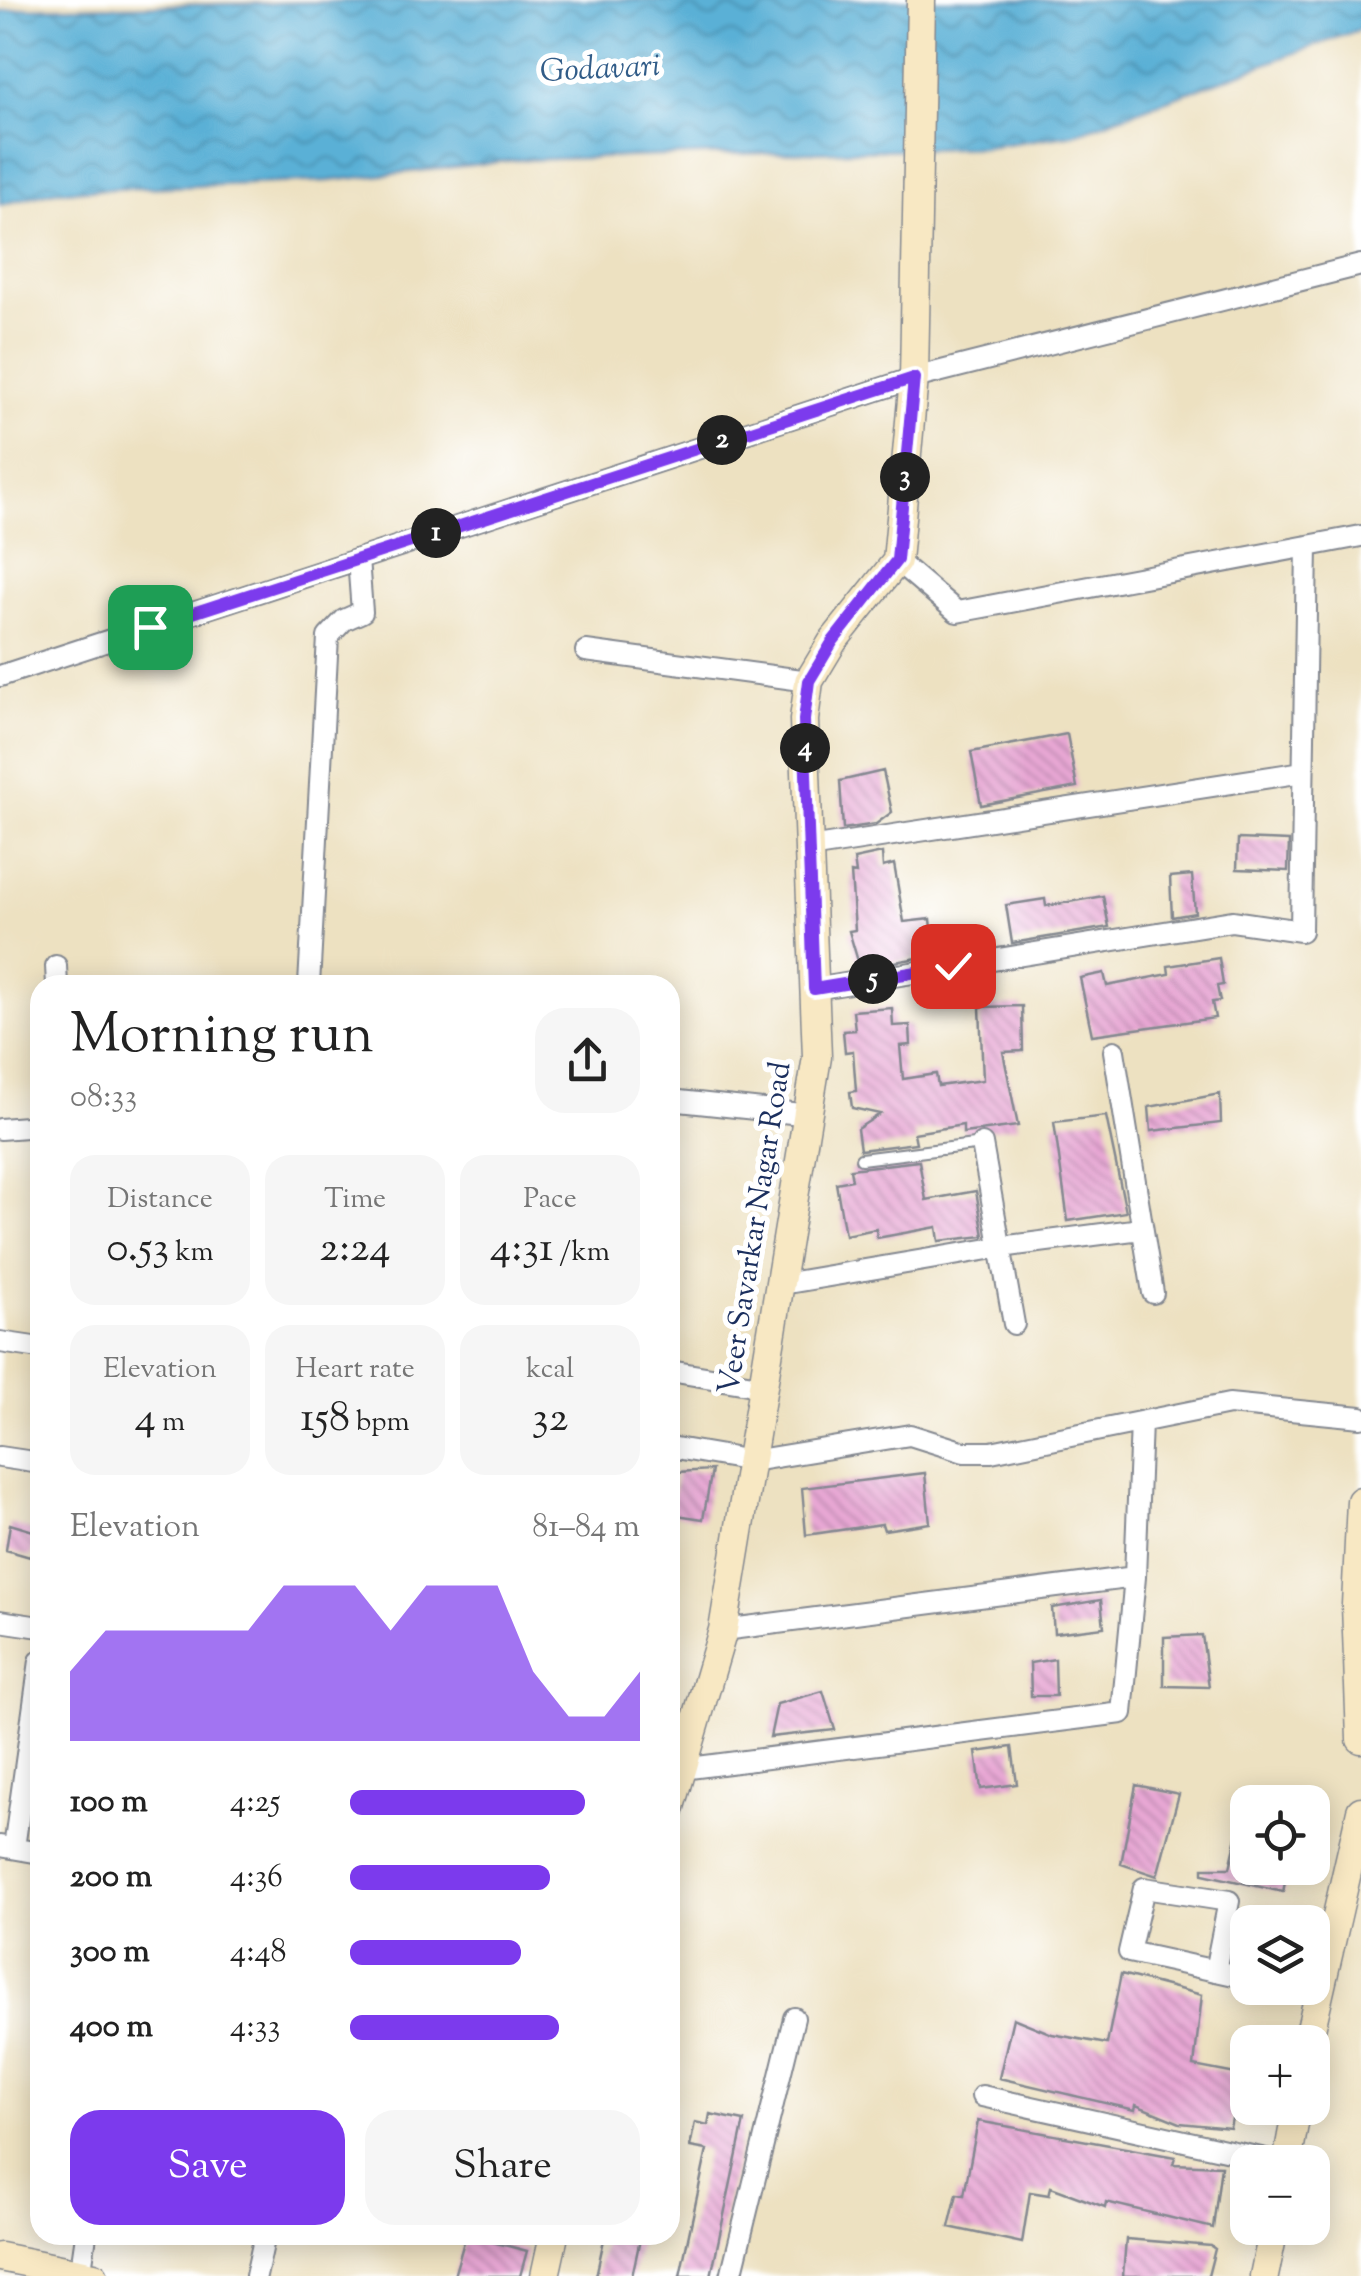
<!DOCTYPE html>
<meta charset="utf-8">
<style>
body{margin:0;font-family:"Sorts Mill Goudy",serif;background:#f6f6f6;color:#222;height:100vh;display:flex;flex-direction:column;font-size:38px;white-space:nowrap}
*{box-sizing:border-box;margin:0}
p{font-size:32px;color:#767676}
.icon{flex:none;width:55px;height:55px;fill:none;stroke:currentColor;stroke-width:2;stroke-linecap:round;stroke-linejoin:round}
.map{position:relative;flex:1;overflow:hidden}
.sheet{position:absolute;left:30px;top:975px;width:650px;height:1270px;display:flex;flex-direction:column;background:#fff;border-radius:30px;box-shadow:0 5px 25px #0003}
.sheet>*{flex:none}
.buttons{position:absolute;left:1230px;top:1785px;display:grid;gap:20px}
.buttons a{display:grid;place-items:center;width:100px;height:100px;border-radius:20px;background:#fff;box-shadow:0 5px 25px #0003;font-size:50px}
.pin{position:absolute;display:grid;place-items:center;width:85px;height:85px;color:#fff;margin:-42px;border-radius:20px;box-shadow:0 5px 15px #0006}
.km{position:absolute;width:50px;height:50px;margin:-25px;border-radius:50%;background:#222;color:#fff;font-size:28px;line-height:50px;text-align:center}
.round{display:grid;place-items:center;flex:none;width:105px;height:105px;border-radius:30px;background:#f6f6f6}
.head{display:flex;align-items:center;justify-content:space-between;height:170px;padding:0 40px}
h1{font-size:55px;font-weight:600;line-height:75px}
.metrics{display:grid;grid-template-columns:repeat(3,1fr);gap:15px;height:170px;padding:10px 40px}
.metrics div{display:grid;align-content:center;border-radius:25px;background:#f6f6f6;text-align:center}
.metrics b{font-size:42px;font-weight:600}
.metrics small{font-size:28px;font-weight:400}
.metrics p{font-size:28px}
.chart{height:280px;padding:20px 40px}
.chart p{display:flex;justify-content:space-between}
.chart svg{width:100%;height:180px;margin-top:10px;fill:#7c3aed;opacity:.7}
.action{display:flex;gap:20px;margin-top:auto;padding:20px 40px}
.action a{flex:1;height:115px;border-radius:30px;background:#7c3aed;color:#fff;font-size:40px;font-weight:600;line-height:115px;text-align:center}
.action a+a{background:#f6f6f6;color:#222}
ul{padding:0 40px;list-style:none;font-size:32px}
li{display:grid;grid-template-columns:160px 120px 1fr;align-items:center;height:75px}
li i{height:25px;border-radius:12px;background:#7c3aed}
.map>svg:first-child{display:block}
</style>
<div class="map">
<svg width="1361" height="2276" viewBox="0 0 1361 2276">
<defs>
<pattern id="water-waves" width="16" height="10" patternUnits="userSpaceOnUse" patternTransform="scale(2.5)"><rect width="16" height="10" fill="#5ab0d6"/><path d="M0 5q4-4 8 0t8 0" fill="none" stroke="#4a90b1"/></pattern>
<pattern id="building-back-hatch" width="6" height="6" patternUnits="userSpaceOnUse" patternTransform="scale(2.5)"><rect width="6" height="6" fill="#e8a7d4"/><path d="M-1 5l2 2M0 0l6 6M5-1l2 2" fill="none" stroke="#bb88af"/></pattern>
</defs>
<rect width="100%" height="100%" fill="#fff"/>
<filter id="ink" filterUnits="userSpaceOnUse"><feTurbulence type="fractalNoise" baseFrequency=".01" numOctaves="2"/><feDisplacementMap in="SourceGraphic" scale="20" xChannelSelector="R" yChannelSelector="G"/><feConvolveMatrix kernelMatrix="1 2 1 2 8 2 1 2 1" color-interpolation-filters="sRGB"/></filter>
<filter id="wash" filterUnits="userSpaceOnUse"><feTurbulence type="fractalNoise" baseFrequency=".0048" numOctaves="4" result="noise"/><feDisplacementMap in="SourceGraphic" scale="40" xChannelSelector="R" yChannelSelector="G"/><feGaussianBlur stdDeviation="2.25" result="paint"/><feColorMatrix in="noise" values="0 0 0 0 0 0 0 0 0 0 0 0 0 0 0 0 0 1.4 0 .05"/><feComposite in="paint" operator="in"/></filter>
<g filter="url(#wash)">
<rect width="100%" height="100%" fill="#ede1c1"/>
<path fill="url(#water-waves)" stroke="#3a709a" stroke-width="2.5" d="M425 0H1361V29L1073 134 985 147 515 160 329 181 53 191 0 205V12L24 8Z"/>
<g id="blocks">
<path fill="url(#building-back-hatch)" d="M1067 734 1077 787 981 805 971 752Z
M883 771 892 812 876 824 843 829 840 781Z
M1238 839 1289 841 1288 871 1237 869Z
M882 853 883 867 894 864 904 922 931 919 935 955 860 968 849 931 855 930 851 873 856 874 854 859Z
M1192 875 1195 913 1172 917 1170 877Z
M1103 896 1109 927 1012 943 1006 905 1045 899 1046 906Z
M1219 958 1223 985 1217 986 1220 1001 1212 1002 1215 1018 1092 1035 1080 978 1104 973 1107 986 1169 974 1168 966Z
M1022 1006 1023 1051 1003 1052 1018 1126 963 1133V1125L914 1133 916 1143 860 1150 857 1129 880 1114 852 1108 850 1092 856 1091 853 1051 845 1052 843 1031 855 1030 853 1011 892 1008 893 1026 910 1025 911 1045 900 1046 903 1079 936 1074 938 1086 983 1080 980 1007Z
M1220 1094 1221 1123 1151 1131 1149 1107Z
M1106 1116 1126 1212 1068 1221 1054 1122Z
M919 1161 926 1200 976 1191 984 1236 939 1241 937 1227 877 1238 876 1229 845 1235 836 1183 852 1180 850 1169Z
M712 1470 703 1519 670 1514 677 1472Z
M925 1473 930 1523 884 1530 882 1524 806 1535 802 1488Z
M10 1524 40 1533 30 1557 6 1550Z
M1101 1600 1104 1627 1054 1633 1052 1608Z
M1202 1635 1209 1687 1164 1686V1637Z
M1055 1659 1056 1696H1031L1030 1663Z
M823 1691 835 1730 770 1737 777 1704Z
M1012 1747 1017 1784 981 1789 976 1752Z
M1136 1785 1179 1794 1157 1876 1121 1864Z
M1241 1820 1248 1821V1868H1288L1283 1892 1203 1874V1868H1230Z
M1121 1974 1202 1995 1194 2066 1241 2075 1230 2128 1180 2123 1136 2105 1135 2110 999 2078 1013 2018 1052 2034 1107 2044Z
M710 2114 744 2121 711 2276H680L707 2150 690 2147 695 2122 708 2125Z
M978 2121 1175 2157 1173 2164 1221 2166 1213 2228 1106 2202 1105 2207 1051 2187 1049 2195 1030 2192 1022 2243 949 2227 957 2194 964 2195Z
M466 2235 527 2251 520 2276H454Z
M605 2235H641L632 2276H596Z
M1126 2239 1211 2246 1215 2249 1208 2276H1123Z"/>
</g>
</g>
<g filter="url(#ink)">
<use href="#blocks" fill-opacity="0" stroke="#848890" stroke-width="2.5"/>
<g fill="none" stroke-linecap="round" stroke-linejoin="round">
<g stroke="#848890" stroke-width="14">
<path id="lane" d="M861 1159 982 1144"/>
</g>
<g stroke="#848890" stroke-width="24">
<path id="street" d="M897 561 957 612 1361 536
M586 651 809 681
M0 676 914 378 1361 265
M809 848 1303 772
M56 966 57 985
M309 985 328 637 344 620 362 612 358 559
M814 989 1232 921 1301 931 1307 546
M1114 1051 1153 1293
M670 1100 810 1115
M0 1129 40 1126
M982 1144 1014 1324
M782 1284 1001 1247 1141 1229
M0 1342 40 1348
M670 1371 765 1387
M670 1447 752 1461 910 1435 964 1452H991L1229 1404 1361 1417
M0 1457 40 1463
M1135 1577 1141 1422
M0 1621 40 1627
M670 1721 695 1725
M682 1769 1122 1713 1135 1577 723 1630
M0 1846 40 1853
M14 1848 40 1661
M1215 1971 1229 1901 1144 1888 1129 1952 1248 1978
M1292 1988 1317 1993
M982 2096 1279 2162
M80 2276 86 2235
M256 2276 265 2235
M731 2276 794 2018"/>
</g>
<g stroke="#848890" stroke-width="31">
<path id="secondary" d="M1361 1501 1356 1605 1361 1739
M670 1810 723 1630 817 1057 804 720 809 681 833 641 897 561 914 378 921 0
M1308 2042 1361 1811
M1287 2162 1297 2108
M0 2257 94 2276
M545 2276 554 2235
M1264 2276 1274 2228"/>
</g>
<use href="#lane" stroke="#fff" stroke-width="10"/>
<use href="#street" stroke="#fff" stroke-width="20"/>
<use href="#secondary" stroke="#f8e8c3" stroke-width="28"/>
</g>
</g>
<g fill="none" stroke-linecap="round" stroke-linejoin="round" filter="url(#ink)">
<g stroke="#fff" stroke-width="20">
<path id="route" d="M150 627 914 378 897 560 833 641 809 681 804 720 814 989 953 966"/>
</g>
<use href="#route" stroke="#7c3aed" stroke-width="12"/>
</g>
<g text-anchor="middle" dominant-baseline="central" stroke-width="10" stroke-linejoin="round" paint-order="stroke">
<g font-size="30" fill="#1b2f5e" stroke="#fff">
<text transform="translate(756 1228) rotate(-81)">Veer Savarkar Nagar Road</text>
</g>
<g font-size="32" font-style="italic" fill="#315c88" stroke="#fff">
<text transform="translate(600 70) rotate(-3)">Godavari</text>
</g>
</g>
</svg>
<div class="buttons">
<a><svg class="icon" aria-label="locate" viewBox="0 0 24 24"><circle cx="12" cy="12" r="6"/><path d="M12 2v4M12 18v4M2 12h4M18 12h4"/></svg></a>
<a><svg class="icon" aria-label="layers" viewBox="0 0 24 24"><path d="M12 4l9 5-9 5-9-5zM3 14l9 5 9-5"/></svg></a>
<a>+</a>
<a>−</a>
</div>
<div class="pin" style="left:150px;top:627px;background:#1e9e55"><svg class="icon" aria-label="arrive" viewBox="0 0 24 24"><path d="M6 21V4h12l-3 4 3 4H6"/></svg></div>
<div class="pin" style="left:953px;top:966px;background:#d93025"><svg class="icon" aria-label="check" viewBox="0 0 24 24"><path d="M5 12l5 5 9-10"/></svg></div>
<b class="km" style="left:436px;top:533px">1</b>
<b class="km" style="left:722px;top:440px">2</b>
<b class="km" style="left:905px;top:477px">3</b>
<b class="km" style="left:805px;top:748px">4</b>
<b class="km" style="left:873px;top:979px">5</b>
<section class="sheet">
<div class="head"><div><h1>Morning run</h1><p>08:33</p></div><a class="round"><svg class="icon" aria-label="share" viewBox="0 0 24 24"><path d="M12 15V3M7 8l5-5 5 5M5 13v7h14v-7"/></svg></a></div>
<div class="metrics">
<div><p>Distance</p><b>0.53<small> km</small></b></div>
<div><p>Time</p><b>2:24</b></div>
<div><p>Pace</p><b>4:31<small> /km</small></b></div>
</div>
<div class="metrics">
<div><p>Elevation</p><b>4<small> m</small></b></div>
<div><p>Heart rate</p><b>158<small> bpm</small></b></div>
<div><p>kcal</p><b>32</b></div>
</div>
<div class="chart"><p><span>Elevation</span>81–84 m</p>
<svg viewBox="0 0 160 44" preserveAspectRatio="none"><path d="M0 44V27L10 17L20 17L30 17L40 17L50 17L60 6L70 6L80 6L90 17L100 6L110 6L120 6L130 27L140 38L150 38L160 27V44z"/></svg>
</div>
<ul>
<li><b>100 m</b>4:25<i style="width:81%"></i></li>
<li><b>200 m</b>4:36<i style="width:69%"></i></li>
<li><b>300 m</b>4:48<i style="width:59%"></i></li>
<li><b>400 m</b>4:33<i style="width:72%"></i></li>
</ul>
<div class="action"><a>Save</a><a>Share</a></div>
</section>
</div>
